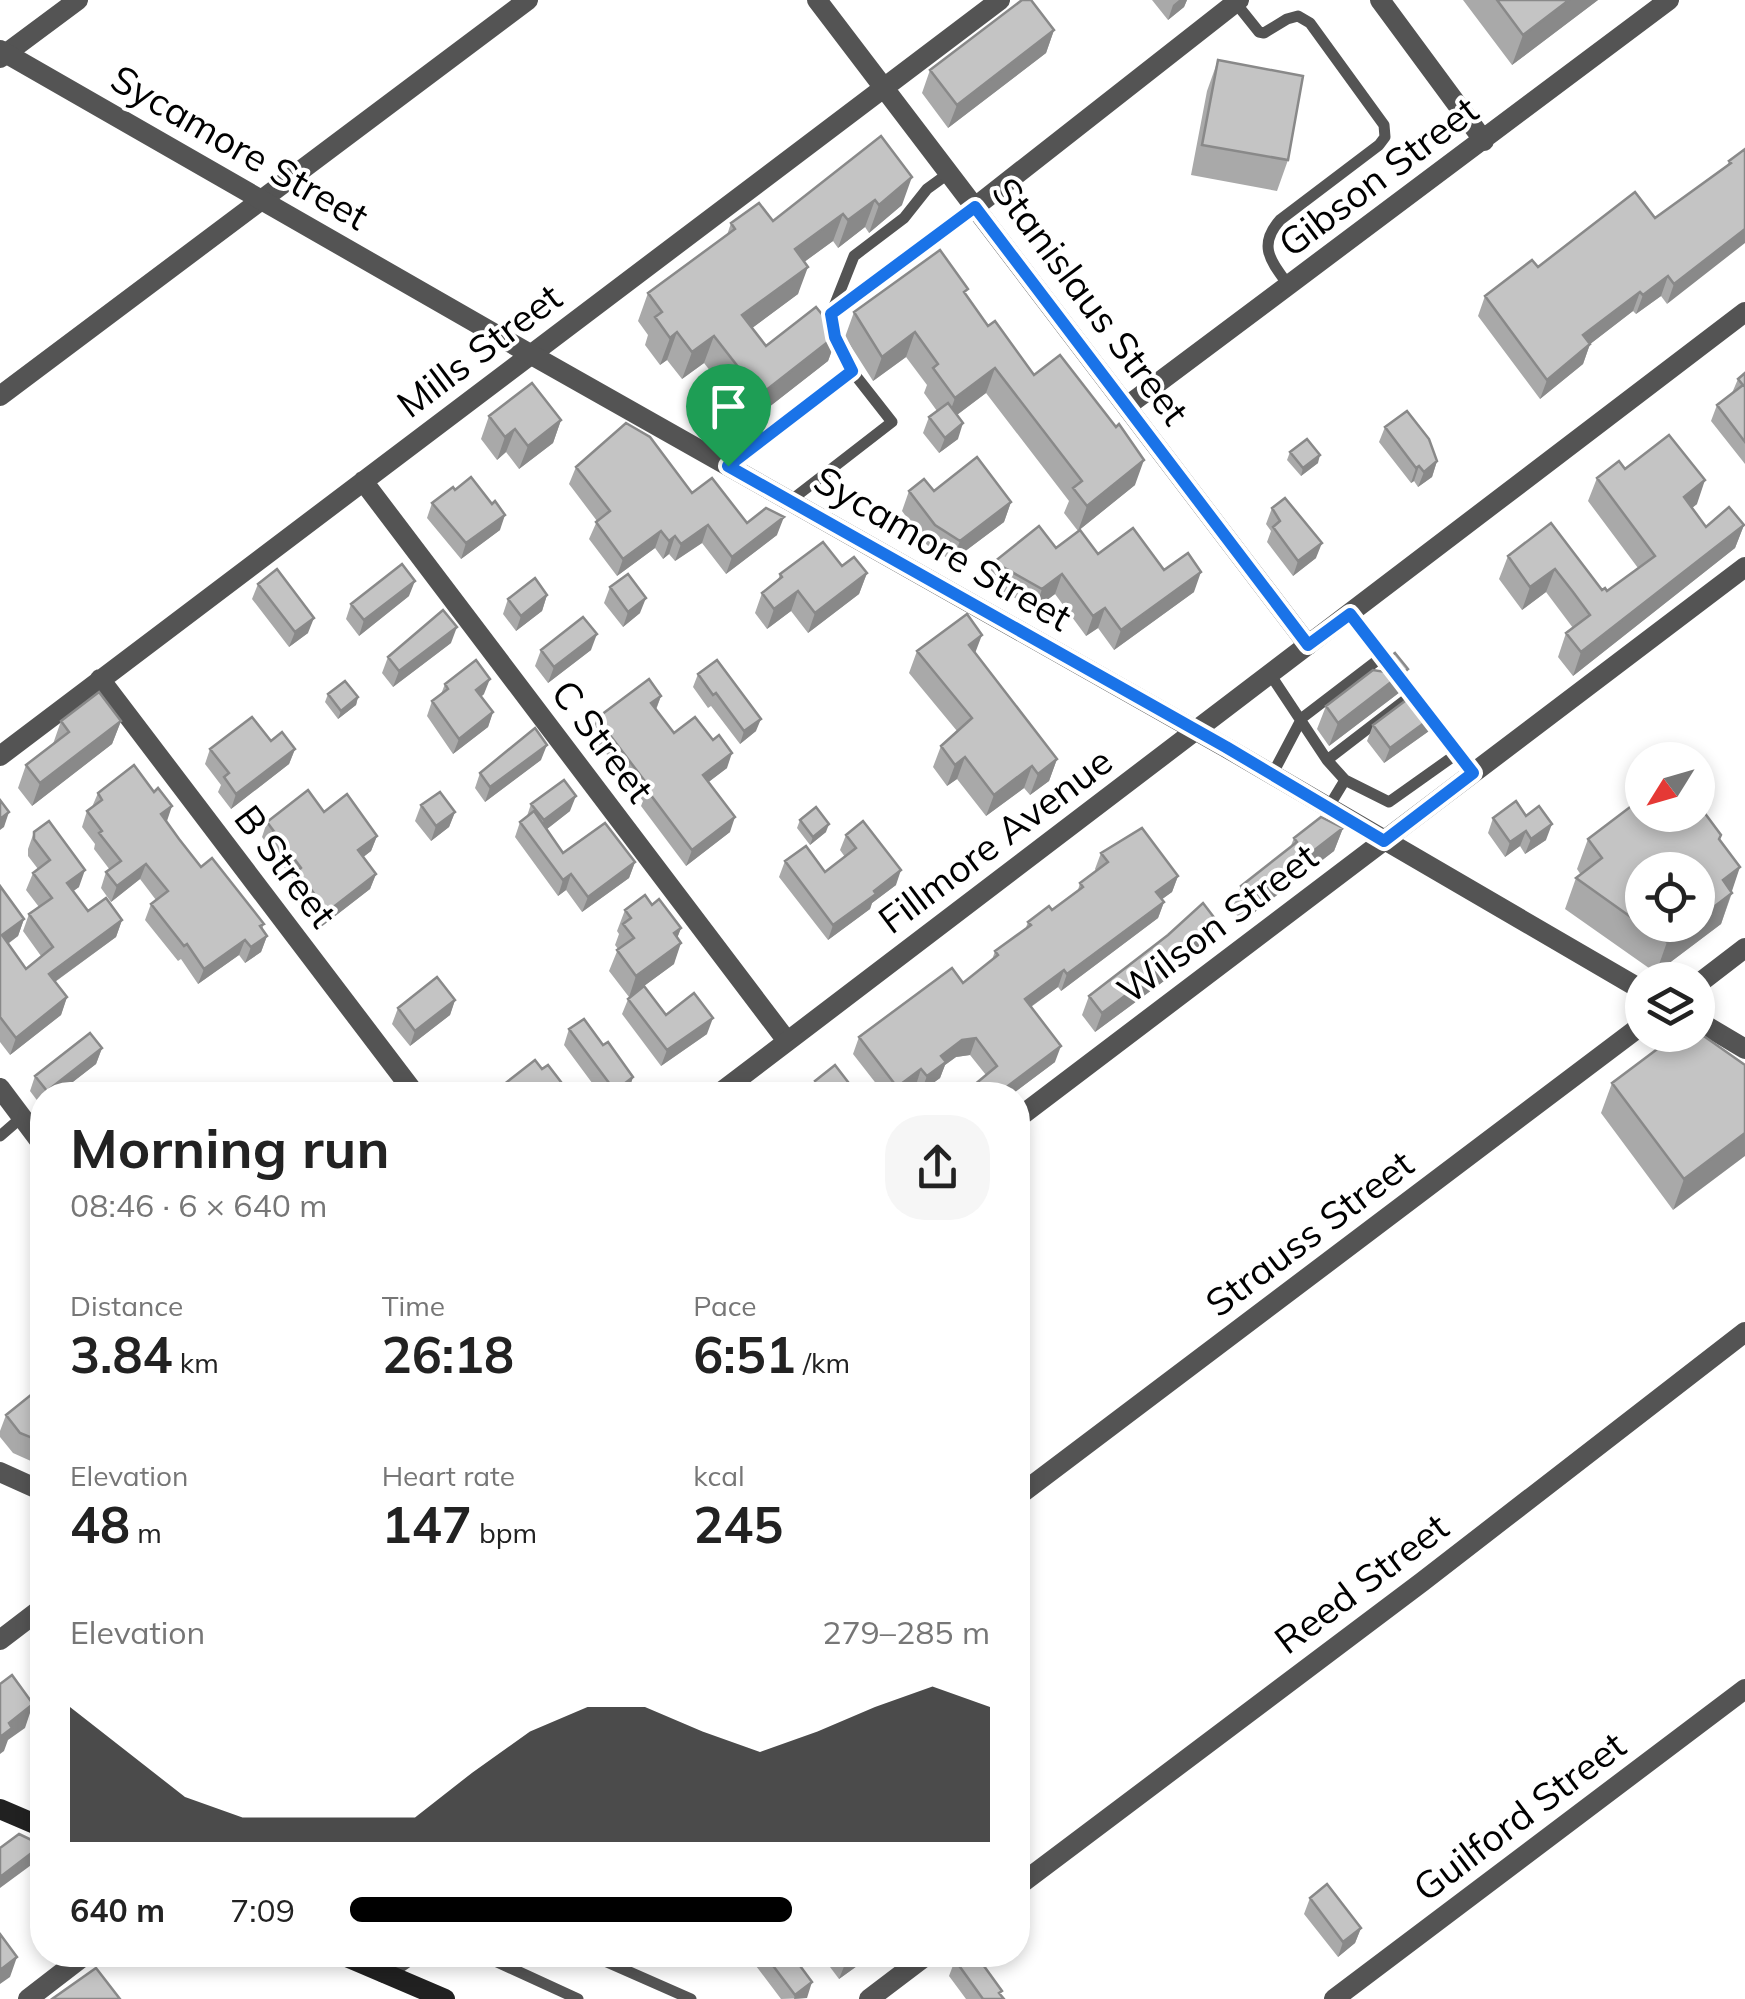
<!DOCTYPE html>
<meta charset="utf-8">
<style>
body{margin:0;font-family:Mulish,sans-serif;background:#f6f6f6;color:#222;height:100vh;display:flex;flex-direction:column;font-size:38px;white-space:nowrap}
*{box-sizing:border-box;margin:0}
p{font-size:32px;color:#767676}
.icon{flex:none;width:55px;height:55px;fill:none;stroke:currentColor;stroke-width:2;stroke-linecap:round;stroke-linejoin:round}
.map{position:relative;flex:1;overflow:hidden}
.sheet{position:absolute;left:30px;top:1082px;width:1000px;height:885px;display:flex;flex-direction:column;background:#fff;border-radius:40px;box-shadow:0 5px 15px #0003}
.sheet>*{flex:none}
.needle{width:65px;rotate:233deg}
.buttons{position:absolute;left:1625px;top:742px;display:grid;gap:20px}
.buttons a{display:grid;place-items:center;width:90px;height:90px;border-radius:50%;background:#fff;box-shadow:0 5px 15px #0003;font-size:50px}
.pin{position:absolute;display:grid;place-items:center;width:85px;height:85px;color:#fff;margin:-102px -42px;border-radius:50% 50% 50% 0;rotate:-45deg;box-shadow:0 0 10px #0007}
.pin .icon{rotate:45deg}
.round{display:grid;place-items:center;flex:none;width:105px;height:105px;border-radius:40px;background:#f6f6f6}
.overview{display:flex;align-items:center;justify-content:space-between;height:170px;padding:0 40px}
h1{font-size:55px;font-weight:700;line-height:75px}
.stats{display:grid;grid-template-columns:repeat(3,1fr);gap:15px;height:170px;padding:10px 40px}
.stats div{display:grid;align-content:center}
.stats b{font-size:50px;font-weight:700}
.stats small{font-size:28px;font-weight:400}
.stats p{font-size:28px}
.chart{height:280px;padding:20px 40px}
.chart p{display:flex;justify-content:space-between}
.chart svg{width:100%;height:180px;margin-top:10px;fill:#000;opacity:.7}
ul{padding:0 40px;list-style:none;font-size:32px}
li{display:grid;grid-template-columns:160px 120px 1fr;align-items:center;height:75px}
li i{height:25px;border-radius:12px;background:#000}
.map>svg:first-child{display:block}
</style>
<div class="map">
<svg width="1745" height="1999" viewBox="0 0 1745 1999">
<rect width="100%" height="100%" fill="#fff"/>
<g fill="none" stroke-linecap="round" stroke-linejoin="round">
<path stroke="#545454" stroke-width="11" d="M1235 2 1259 32 1264 33 1287 19 1298 16 1310 23 1384 125 1385 137 1379 145 1280 220C1257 246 1271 261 1289 286
M831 314 975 207
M852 371 835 337 831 314 854 256 904 218 927 189 949 173
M728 466 852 371 892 422 790 501
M1270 674 1327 760 1413 694 1349 614
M1424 709 1473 773
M1327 760 1345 780 1328 808
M1272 775 1302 718 1383 656
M1345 780 1389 802 1458 753
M0 1136 22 1117
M482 1955 578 1999
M591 1955 691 1999"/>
<path stroke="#545454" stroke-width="20" d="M817 0 1308 645
M1380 0 1484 141
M0 58 78 0
M975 207 1239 0
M0 396 528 0
M1127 406 1669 0
M363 481 787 1041
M100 679 416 1095
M0 756 1000 0
M1698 984 1745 948
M0 1088 42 1144
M1018 1118 1745 567
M0 1472 42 1491
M1018 1496 1642 1025
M1018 1886 1422 1582 1745 1332
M384 1973 410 1955
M28 1999 85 1955
M869 1999 927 1955
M1334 1999 1745 1689"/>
<path stroke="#545454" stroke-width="20" d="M0 50 530 354 1225 747 1642 990
M1698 1021 1745 1049
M717 1095 1745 312
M0 1640 42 1608"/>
<path stroke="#212121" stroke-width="20" d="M0 1809 42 1827
M342 1955 445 1999"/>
</g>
<path fill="#a9a9a9" d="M1152 0H1187L1184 7 1168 20Z
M1463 0H1598L1512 65Z
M1054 30 1046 53 948 128 922 93 930 70Z
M1218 60 1288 160 1277 191 1191 175 1207 91Z
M881 136 902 205 869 233 865 227 838 248 833 241 804 262 798 294 752 328 766 346 838 334 828 361 750 422 704 363 682 379 667 360 660 365 645 345 648 335 638 321 648 293 727 235 731 223 773 221Z
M1745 149 1667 304 1661 296 1636 314 1633 311 1590 344 1583 364 1540 399 1478 316 1485 296 1538 267 1655 218 1727 166 1729 161Z
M966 295 988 326 1135 485 1078 531 1064 513 1069 501 986 393 957 415 958 439 939 453 923 433 929 417 937 411 924 393 927 385 906 357 873 381 845 337 854 312Z
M1745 373V464L1711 421 1717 405 1732 393 1738 379Z
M489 416 561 420 553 443 519 469 506 452 497 460 481 439Z
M1385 427 1437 461 1432 477 1418 487 1414 481 1411 483 1379 442Z
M1290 452 1318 463 1301 476 1287 460Z
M576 467 692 493 747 523 777 535 726 574 702 543 675 561 669 554 663 559 655 548 617 576 589 539 597 521 569 484Z
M1625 469 1697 504 1692 508 1706 527 1744 525 1735 548 1573 676 1558 657 1566 633 1573 628 1546 592 1522 610 1499 579 1508 556 1551 523 1602 590 1607 591 1638 568 1588 501 1597 478Z
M909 491H934L1011 502 1004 522 952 561 927 545 902 511Z
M432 503 500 530 461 559 427 518Z
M1272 508 1316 558 1293 576 1267 542 1271 531 1266 524Z
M1056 548 1098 554 1164 570 1194 592 1114 650 1098 628 1086 636 1055 594 1035 609 986 582 994 562Z
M842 566 867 573 859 594 808 633 791 611 767 629 755 613 762 593 778 580 780 574Z
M258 584 308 633 289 647 252 599Z
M610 587 640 613 623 627 604 603Z
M547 595 542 611 516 631 503 614 508 599Z
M409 596 359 636 346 619 351 604Z
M451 643 393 687 382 673 388 657Z
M541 650H591L548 683 535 666Z
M917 651 975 653 1057 759 1049 781 1030 795 1024 788 986 816 957 779 947 786 933 767 941 746 957 731 909 673Z
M1388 658 1400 692 1329 746 1317 729 1326 706 1383 671Z
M698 674 756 731 740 744 711 706 708 708 693 687Z
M445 684 484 694 481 697 493 712 488 727 453 754 427 716 432 701 441 694Z
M328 694 358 697 356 705 338 719 325 702Z
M661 696 656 710 674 733 727 768 708 782 730 832 686 866 641 806 643 801 591 734 597 718Z
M1435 715 1429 731 1384 763 1367 741 1373 725Z
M61 721H121L112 744 32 806 18 788 26 765 53 744Z
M271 741 295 749 289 764 231 809 218 792 221 785 205 764 210 749Z
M541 760 485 802 475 788 480 773Z
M98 793 166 821 201 867 264 924 262 929 267 936 261 952 245 963 239 955 198 984 181 959 178 961 145 920 151 904 156 900 140 879 111 902 101 888 106 872 110 870 94 849 95 844 82 827 87 811 92 807Z
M531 804 570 811 547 829 563 853 635 862 629 878 582 912 566 890 558 896 515 837 520 822 527 816Z
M421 805 455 812 449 827 431 841 415 821Z
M324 812 377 836 371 851 363 857 376 874 370 889 321 927 292 886 294 881 262 837 267 822Z
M1526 816 1546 840 1525 854 1520 846 1505 857 1488 833 1493 818Z
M800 820 826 832 810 845 797 828Z
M1343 828 1334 851 1242 922 1232 909 1241 886 1290 848 1294 838Z
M34 832 79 887 73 891 88 911 122 920 116 937 55 982 67 997 61 1015 10 1055 0 1042V886L24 919 18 936 8 944 26 969 41 956 23 931 29 914 39 907 26 890 33 873 38 869 28 856V849Z
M846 835 896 885 872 903 870 909 828 940 779 877 785 861 825 872 845 857 840 850Z
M1721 835 1720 840 1732 893 1721 924 1656 973 1565 909 1576 878 1581 875 1577 869 1588 839Z
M1101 853 1178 876 1172 892 1162 899 1164 902 1158 918 1061 991 1058 987 1031 1007 1055 1062 1011 1095H962L986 1075 970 1055 956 1057 945 1065 940 1078 921 1092 916 1085 902 1095H885L853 1054 859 1037 963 983 992 960 995 951 1025 930 1028 922 1052 910 1078 890 1080 883 1096 871 1095 869Z
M652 905 681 928 677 938 674 964 644 986 666 1015 707 1034 661 1066 622 1014 629 997 609 971 618 949 615 945 619 934 617 931 625 910Z
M1209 939 1195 950 1191 961 1095 1032 1082 1015 1089 996Z
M455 1000 450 1015 410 1046 392 1024 398 1008Z
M569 1029 603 1045 633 1077 628 1092 624 1095H601L564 1045Z
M102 1048 96 1064 56 1095H42V1107L30 1091 35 1076Z
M1745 1065 1673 1210 1601 1113 1612 1083Z
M815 1081 858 1095H809Z
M42 1386V1466L13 1453 0 1437V1431L6 1415Z
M1310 1898 1361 1928 1355 1943 1338 1957 1304 1914Z
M752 1955H792L807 1998 781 1999 750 1958Z
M821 1955H861L857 1966 839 1979Z
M955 1960 1001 1995 1004 1999H966L949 1976Z"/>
<path fill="#898989" d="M1179 0H1187L1184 7 1168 20 1173 5Z
M1569 0H1598L1512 65 1523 35Z
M1054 30 1046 53 948 128 957 105Z
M912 177 902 205 869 233 879 205Z
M875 200 865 227 838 248 848 220Z
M843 214 833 241 785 276 795 249Z
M1745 229V243L1667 304 1674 284Z
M808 267 798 294 732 343 742 315Z
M1668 276 1661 296 1636 314 1643 295Z
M1640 292 1633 311 1576 355 1583 335Z
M677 332 667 360 660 365 670 338Z
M915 332 906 357 873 381 882 357Z
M838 334 828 361 750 422 760 395Z
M714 336 704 363 682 379 692 352Z
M1590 344 1583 364 1540 399 1547 380Z
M995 368 986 393 946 423 955 398Z
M561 420 553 443 519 469 528 446Z
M963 423 958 439 939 453 945 438Z
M515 429 506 452 497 460 505 437Z
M1320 455 1318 463 1301 476 1303 468Z
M1144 460 1135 485 1078 531 1087 506Z
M1437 461 1432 477 1418 487 1424 472Z
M1419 466 1414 481 1411 483 1416 468Z
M1705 480 1697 504 1675 521 1684 497Z
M1011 502 1004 522 952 561 960 541Z
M505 515 500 530 461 559 466 543Z
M784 517 777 535 726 574 732 557Z
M708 525 702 543 675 561 681 544Z
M1744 525 1735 548 1573 676 1581 652Z
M661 531 655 548 617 576 623 559Z
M675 536 669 554 663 559 669 541Z
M1322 543 1316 558 1293 576 1298 561Z
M1555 569 1546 592 1522 610 1530 587Z
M1201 572 1194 592 1114 650 1121 630Z
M867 573 859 594 808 633 815 613Z
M1062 574 1055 594 1035 609 1042 589Z
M415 581 409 596 359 636 364 620Z
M798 591 791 611 767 629 774 609Z
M547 595 542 611 516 631 521 616Z
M646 598 640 613 623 627 628 612Z
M1105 608 1098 628 1086 636 1093 616Z
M314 618 308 633 289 647 295 632Z
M457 627 451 643 393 687 399 671Z
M597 634 591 650 548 683 554 667Z
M982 635 974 656 969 645Z
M1408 669 1400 692 1329 746 1338 723Z
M490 679 484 694 470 705 476 690Z
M661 696 655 711 651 703Z
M358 697 356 705 338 719 341 711Z
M493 712 488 727 453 754 459 739Z
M1435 715 1429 731 1384 763 1390 748Z
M761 719 756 731 740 744 744 731Z
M121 721 112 744 32 806 40 783Z
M547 745 541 760 485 802 490 787Z
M295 749 289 764 231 809 236 794Z
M732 753 727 768 697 791 703 775Z
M965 757 957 779 947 786 955 765Z
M1057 759 1049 781 1030 795 1038 774Z
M1032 766 1024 788 986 816 994 795Z
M576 796 570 811 538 836 544 820Z
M172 806 167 821 161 814Z
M9 812 4 827 0 830V819Z
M455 812 449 827 431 841 436 826Z
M735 817 730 832 686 866 692 850Z
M829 824 826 832 810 845 813 837Z
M1552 824 1546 840 1525 854 1531 839Z
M1343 828 1334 851 1242 922 1251 899Z
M1526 831 1520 846 1505 857 1510 842Z
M377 836 371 851 352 866 358 850Z
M635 862 629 878 582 912 588 897Z
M146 864 140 879 111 902 117 886Z
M1740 867 1721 924 1656 973 1667 942 1690 925H1698V919L1723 880Z
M85 870 79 887 61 900 67 883Z
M901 870 896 885 872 903 870 909 828 940 833 925Z
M376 874 370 889 321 927 327 912Z
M571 874 566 890 558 896 563 880Z
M1178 876 1172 892 1150 908 1156 892Z
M1164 902 1158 918 1061 991 1067 974Z
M24 919 18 936 0 949 2 935Z
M122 920 116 937 42 991 49 974Z
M1216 920 1209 939 1195 950 1191 961 1095 1032 1102 1013Z
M681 928 673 949 681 943 674 964 629 997 636 976 674 933Z
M267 936 261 952 245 963 251 947Z
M245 940 239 955 198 984 204 969Z
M1064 970 1058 987 1019 1015 1025 999Z
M67 997 61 1015 10 1055 16 1038Z
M455 1000 450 1015 410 1046 415 1031Z
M713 1018 707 1034 661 1066 667 1050Z
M976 1038 970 1055 956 1057 945 1065 940 1078 921 1092 927 1076 941 1056 962 1040Z
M1061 1046 1055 1062 1011 1095H996Z
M102 1048 96 1064 56 1095H46L47 1091Z
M921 1069 916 1085 902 1095H894L897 1087Z
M633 1077 628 1092 624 1095H613L615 1091Z
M1745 1132V1156L1673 1210 1684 1179Z
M33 1704 25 1728 8 1740 4 1751 0 1754V1737L9 1723Z
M42 1845 38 1860 0 1888V1877Z
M1361 1928 1355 1943 1338 1957 1343 1942Z
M857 1955H861L857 1966 839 1979 845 1964Z
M17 1957 10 1977 0 1984V1970Z
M812 1982 807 1998 794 1999 795 1995Z"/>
<path fill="#c4c4c4" stroke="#898989" stroke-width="2.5" d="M1022 0H1031L1054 30 957 105 930 70Z
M1497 0H1569L1523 35Z
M1218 60 1303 76 1288 160 1202 145Z
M881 136 912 177 879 205 875 200 848 220 843 214 795 249 808 267 742 315 766 346 816 307 838 334 760 395 714 336 692 352 677 332 670 338 655 317 662 312 648 293 735 229 731 223 759 203 773 221Z
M1745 149V229L1674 284 1668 276 1643 295 1640 292 1583 335 1590 344 1547 380 1485 296 1532 260 1538 267 1635 192 1655 218 1731 163 1729 161Z
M940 250 968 289 964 292 988 326 995 321 1034 375 1060 355 1116 427 1119 424 1144 460 1087 506 1073 488 1082 481 995 368 955 398 933 368 938 364 915 332 882 357 854 312Z
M1745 373V442L1717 405 1743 385 1738 379Z
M532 383 561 420 528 446 515 429 505 437 489 416Z
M948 403 963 423 945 438 929 417Z
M1407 411 1429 439 1437 461 1424 472 1419 466 1416 468 1385 427Z
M626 423 650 437 692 493 712 478 747 523 766 508 784 517 732 557 708 525 681 544 675 536 669 541 661 531 623 559 596 522 610 511 576 467Z
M1669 435 1705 480 1684 497 1706 527 1729 507 1744 525 1581 652 1566 633 1590 615 1573 592 1555 569 1530 587 1508 556 1551 523 1602 590 1605 588 1607 591 1655 556 1597 478 1619 461 1625 469Z
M1307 439 1320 455 1303 468 1290 452Z
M977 457 1011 502 960 541 935 525 909 491 924 479 934 491Z
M471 477 492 504 495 501 505 515 466 543 432 503 453 487 455 490Z
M1285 498 1322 543 1298 561 1273 527 1280 521 1272 508Z
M1039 526 1056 548 1080 530 1098 554 1133 528 1164 570 1188 553 1201 572 1121 630 1105 608 1093 616 1062 574 1042 589 994 562Z
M823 542 842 566 854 557 867 573 815 613 798 591 774 609 762 593 782 577 780 574Z
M402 564 415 581 364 620 351 604Z
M277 569 314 618 295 632 258 584Z
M628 574 646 598 628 612 610 587Z
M535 578 547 595 521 616 508 599Z
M443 610 457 627 399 671 388 657Z
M967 614 982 635 969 645 1057 759 1038 774 1032 766 994 795 965 757 955 765 941 746 972 718 917 651Z
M583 617 597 634 554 667 541 650Z
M1395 653 1408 669 1338 723 1326 706 1373 670 1385 672 1389 666 1388 658Z
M476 660 490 679 476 690 493 712 459 739 432 701 448 689 445 684Z
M717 660 761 719 744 731 716 693 713 695 698 674Z
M649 679 661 696 651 703 674 733 695 717 713 740 719 735 732 753 703 775 735 817 692 850 647 790 650 788 597 718Z
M345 681 358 697 341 711 328 694Z
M99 692 121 721 40 783 26 765 69 732 61 721Z
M1417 692 1435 715 1390 748 1373 725Z
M252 717 271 741 282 732 295 749 236 794 224 777 229 773 210 749Z
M535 728 547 745 490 787 480 773Z
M134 765 154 792 158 788 172 806 161 814 179 839 201 867 212 858 264 924 260 926 267 936 251 947 245 940 204 969 187 944 184 946 151 904 168 891 146 864 117 886 106 872 121 861 99 833 102 831 87 811 102 800 98 793Z
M564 780 576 796 544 820 531 804Z
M308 790 324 812 347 794 377 836 358 850 376 874 327 912 298 871 301 868 267 822Z
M440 792 455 812 436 826 421 805Z
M1642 798V815H1698V804L1721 835 1719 839 1740 867 1723 880 1732 893 1698 919V870H1642V925L1576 878 1602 858 1588 839Z
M0 800 9 812 0 819Z
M1516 801 1526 816 1539 806 1552 824 1531 839 1526 831 1510 842 1493 818Z
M816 807 829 824 813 837 800 820Z
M534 811 563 853 605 823 635 862 588 897 571 874 563 880 520 822Z
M1321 817 1343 828 1251 899 1241 886 1297 842 1294 838Z
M49 821 85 870 67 883 88 911 106 898 122 920 49 974 67 997 16 1038 0 1017V886L24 919 2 935 26 969 53 947 29 914 52 898 33 873 50 860 34 839V832Z
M863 821 901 870 874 891 876 894 833 925 785 861 806 846 825 872 856 848 846 835Z
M1142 828 1178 876 1156 892 1164 902 1067 974 1064 970 1025 999 1061 1046 996 1095H962L997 1066 976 1038 962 1040 941 1056 946 1062 927 1076 921 1069 897 1087 859 1037 952 968 963 983 998 955 995 951 1031 925 1028 922 1049 906 1052 910 1083 887 1080 883 1108 862 1101 853Z
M645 895 652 905 659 899 681 928 674 933 681 943 636 976 617 950 634 938 623 924 631 918 625 910Z
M1203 903 1216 920 1195 937 1198 941 1102 1013 1089 996 1168 935Z
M1643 925H1690L1667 942Z
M437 977 455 1000 415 1031 398 1008Z
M644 986 666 1015 694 993 713 1018 667 1050 628 999Z
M584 1019 603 1045 608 1042 633 1077 615 1091 569 1029Z
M1698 1032 1745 1065V1133L1684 1179 1612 1083 1676 1035H1698Z
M90 1033 102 1048 47 1091 35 1076Z
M535 1060 542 1069 548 1065 571 1095H473L487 1084 493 1093Z
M835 1065 858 1095H826L815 1081Z
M397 1084 406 1095H382Z
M42 1386V1442L20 1433 6 1415Z
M12 1675 33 1704 9 1723 12 1728 0 1737V1684Z
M19 1834 42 1845 0 1877V1848Z
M1327 1884 1361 1928 1343 1942 1310 1898Z
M0 1934 17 1957 0 1970Z
M765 1955H792L812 1982 795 1995Z
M838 1955H857L845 1964Z
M962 1955H976L1002 1991 999 1993 1004 1999H983L955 1960Z
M96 1968 120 1999H52Z"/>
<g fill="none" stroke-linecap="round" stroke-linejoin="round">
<g stroke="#fff" stroke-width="20">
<path id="route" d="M975 207 1308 645 1350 614 1473 773 1384 841 1226 747 728 466 852 371 835 337 831 314Z"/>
</g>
<use href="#route" stroke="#1a73e8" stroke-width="12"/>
</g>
<g text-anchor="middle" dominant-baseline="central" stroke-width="8" stroke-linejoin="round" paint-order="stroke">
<g font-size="38" fill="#000" stroke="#fff">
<text transform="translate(240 147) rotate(30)">Sycamore Street</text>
<text transform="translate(1378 176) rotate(-37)">Gibson Street</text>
<text transform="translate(1091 301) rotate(53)">Stanislaus Street</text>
<text transform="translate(479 350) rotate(-37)">Mills Street</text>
<text transform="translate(943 548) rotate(30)">Sycamore Street</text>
<text transform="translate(603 741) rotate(53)">C Street</text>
<text transform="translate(995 840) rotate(-37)">Fillmore Avenue</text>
<text transform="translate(286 866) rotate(53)">B Street</text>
<text transform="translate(1217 923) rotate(-37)">Wilson Street</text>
<text transform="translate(1309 1233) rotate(-37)">Strauss Street</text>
<text transform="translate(1361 1583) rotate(-37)">Reed Street</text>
<text transform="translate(1519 1816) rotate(-37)">Guilford Street</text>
</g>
</g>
</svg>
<div class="buttons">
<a><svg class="needle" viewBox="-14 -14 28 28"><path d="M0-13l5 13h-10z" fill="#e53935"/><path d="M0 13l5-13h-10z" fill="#767676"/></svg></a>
<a><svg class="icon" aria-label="locate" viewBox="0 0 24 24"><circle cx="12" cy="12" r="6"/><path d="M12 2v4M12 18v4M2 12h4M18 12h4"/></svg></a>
<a><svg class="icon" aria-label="layers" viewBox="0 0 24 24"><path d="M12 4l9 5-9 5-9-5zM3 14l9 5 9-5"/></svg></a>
</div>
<div class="pin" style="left:728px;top:466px;background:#1e9e55"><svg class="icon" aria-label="arrive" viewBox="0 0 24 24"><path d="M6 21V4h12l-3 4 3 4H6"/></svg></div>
<section class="sheet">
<div class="overview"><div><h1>Morning run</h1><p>08:46 · 6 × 640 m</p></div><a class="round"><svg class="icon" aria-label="share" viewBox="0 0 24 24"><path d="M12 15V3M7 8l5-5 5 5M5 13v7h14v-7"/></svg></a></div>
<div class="stats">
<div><p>Distance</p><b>3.84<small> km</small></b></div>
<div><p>Time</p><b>26:18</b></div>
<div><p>Pace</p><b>6:51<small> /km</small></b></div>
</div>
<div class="stats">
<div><p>Elevation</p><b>48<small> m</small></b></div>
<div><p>Heart rate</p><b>147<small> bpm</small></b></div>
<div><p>kcal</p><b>245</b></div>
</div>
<div class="chart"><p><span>Elevation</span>279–285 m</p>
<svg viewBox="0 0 160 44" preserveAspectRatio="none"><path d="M0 44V11L10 22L20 33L30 38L40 38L50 38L60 38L70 27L80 17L90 11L100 11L110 17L120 22L130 17L140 11L150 6L160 11V44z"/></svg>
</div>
<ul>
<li><b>640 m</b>7:09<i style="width:69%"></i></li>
</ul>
</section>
</div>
